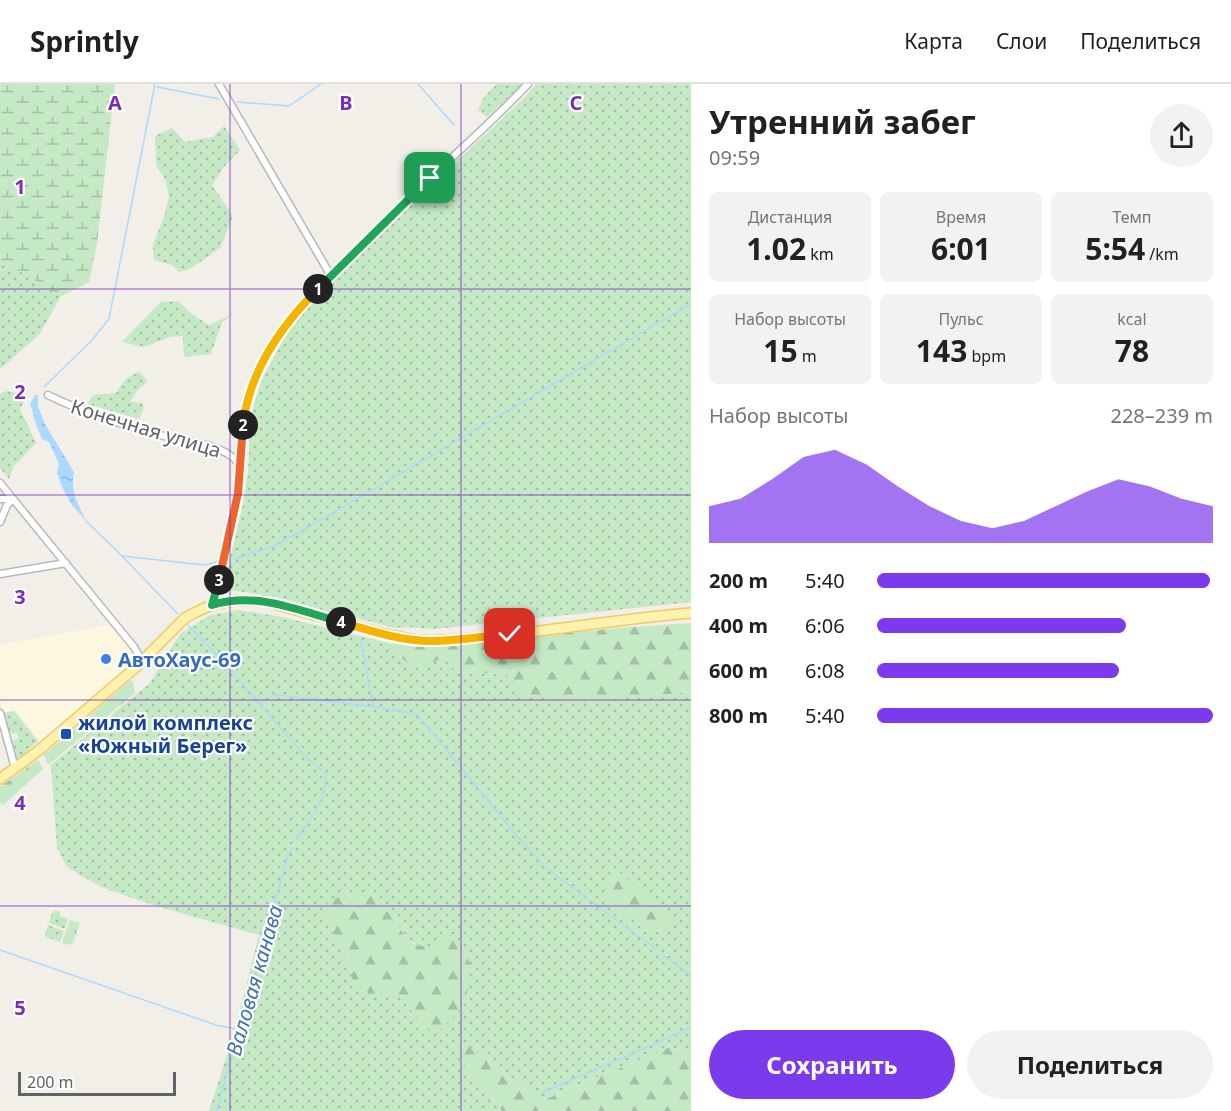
<!DOCTYPE html>
<html lang="ru">
<meta charset="utf-8">
<style>
body{margin:0;font-family:"Noto Sans",sans-serif;background:#f2f2f2;color:#202124;height:100vh;display:flex;flex-direction:column;font-size:22px;white-space:nowrap}
*{box-sizing:border-box;margin:0}
p{font-size:20px;color:#757577}
.icon{flex:none;width:33px;height:33px;fill:none;stroke:currentColor;stroke-width:2;stroke-linecap:round;stroke-linejoin:round}
.map{position:relative;flex:1;overflow:hidden}
.side{display:flex;flex-direction:column;background:#fff;width:540px}
.side>*{flex:none}
.scale{position:absolute;left:18px;bottom:15px;width:158px;box-sizing:border-box;padding-left:6px;border:3px solid #5f6368;border-top:0;font-size:16px;line-height:21px;white-space:nowrap;color:#5f6368;-webkit-text-stroke:4px #fff;paint-order:stroke}
.pin{position:absolute;display:grid;place-items:center;width:51px;height:51px;color:#fff;margin:-26px;border-radius:12px;box-shadow:0 3px 9px #0006}
.km{position:absolute;width:30px;height:30px;margin:-15px;border-radius:50%;background:#222;color:#fff;font-size:16px;line-height:30px;text-align:center}
.round{display:grid;place-items:center;flex:none;width:63px;height:63px;border-radius:32px;background:#f2f2f2}
.head{display:flex;align-items:center;justify-content:space-between;height:102px;padding:0 18px}
h1{font-size:33px;font-weight:700;line-height:45px}
.metrics{display:grid;grid-template-columns:repeat(3,1fr);gap:9px;height:102px;padding:6px 18px}
.metrics div{display:grid;align-content:center;border-radius:9px;background:#f2f2f2;text-align:center}
.metrics b{font-size:30px;font-weight:700}
.metrics small{font-size:16px;font-weight:400}
.metrics p{font-size:16px}
.chart{height:168px;padding:12px 18px}
.chart p{display:flex;justify-content:space-between}
.chart svg{width:100%;height:108px;margin-top:6px;fill:#7c3aed;opacity:.7}
.primary-button{display:flex;gap:12px;margin-top:auto;padding:12px 18px}
.primary-button a{flex:1;height:69px;border-radius:36px;background:#7c3aed;color:#fff;font-size:24px;font-weight:700;line-height:69px;text-align:center}
.primary-button a+a{background:#f2f2f2;color:#202124}
ul{padding:0 18px;list-style:none;font-size:20px}
li{display:grid;grid-template-columns:96px 72px 1fr;align-items:center;height:45px}
li i{height:15px;border-radius:8px;background:#7c3aed}
header{display:flex;align-items:center;gap:36px;box-sizing:border-box;height:84px;padding:0 30px;background:#fff;border-bottom:2px solid #e0e0e0}
header strong{font-size:28px}
nav{display:flex;gap:33px;margin-inline-start:auto;font-size:21px}
main{display:flex;flex:1;min-height:0}
.map>svg:first-child{display:block}
</style>
<header>
<strong>Sprintly</strong>
<nav><a>Карта</a><a>Слои</a><a>Поделиться</a></nav>
</header>
<main>
<div class="map">
<svg width="691" height="1027" viewBox="0 0 691 1027">
<defs>
<pattern id="grass-dots" width="8" height="8" patternUnits="userSpaceOnUse" patternTransform="scale(1.5)"><rect width="8" height="8" fill="#c5e8c5"/><path d="M2 2h.1M6 6h.1" fill="none" stroke="#a3c0a4" stroke-width="1.8" stroke-linecap="round"/></pattern>
<pattern id="forest-firs" width="22" height="20" patternUnits="userSpaceOnUse" patternTransform="scale(1.5)"><rect width="22" height="20" fill="#c5e8c5"/><path d="M5 1l3.5 6h-7zM16 11l3.5 6h-7z" fill="#a3c0a4"/></pattern>
<pattern id="wetland-marsh" width="20" height="14" patternUnits="userSpaceOnUse" patternTransform="scale(1.5)"><rect width="20" height="14" fill="#c5e8c5"/><path d="M1 5h8M5 5V1M11 12h8M15 12V8" fill="none" stroke="#a3c0a4"/></pattern>
<pattern id="park-tufts" width="24" height="20" patternUnits="userSpaceOnUse" patternTransform="scale(1.5)"><rect width="24" height="20" fill="#c5e8c5"/><path d="M3 7l-1-3M5 7V3M7 7l1-3M15 17l-1-3M17 17v-4M19 17l1-3" fill="none" stroke="#a3c0a4"/></pattern>
<pattern id="water-ripples" width="26" height="14" patternUnits="userSpaceOnUse" patternTransform="scale(1.5)"><rect width="26" height="14" fill="#aadaff"/><path d="M2 4q2-2 4 0t4 0M15 11q2-2 4 0t4 0" fill="none" stroke="#8eb4d2"/></pattern>
</defs>
<rect width="100%" height="100%" fill="#f1efe8"/>
<path fill="#fef7e0" d="M113 540 132 564 138 574 104 605 40 657 15 626 2 628 0 612V561Z"/>
<path fill="url(#grass-dots)" fill-rule="evenodd" d="M497 0H523L487 33 478 26 484 13Z
M536 0H691V518L434 545 408 543 394 544 350 532 340 526 336 530 277 513 230 506 225 503 224 497 242 425 248 388 251 333 257 310 264 291 286 251 307 224 408 122 485 51 525 13Z
M224 42 240 66 224 83 212 101 233 132 220 164 190 185 179 188 172 181 154 176 153 161 165 130 169 112 165 95 156 81 155 52 172 44 185 58 213 53Z
M0 179 18 186 61 212 39 251 0 285Z
M178 217 193 231 209 241 233 230 222 238 211 270 184 273 183 252 170 253 144 263 122 258 161 218Z
M139 288 148 297 137 307 130 318 142 319 144 324 139 335 88 320 93 311 116 309C122 299 127 292 139 288Z
M6 307 20 309 25 316 20 325 36 359 14 382 9 395 0 384V310Z
M238 526 282 533 389 559 403 575 452 572 454 588 506 590 584 618 691 608V963L687 965 668 964 542 1016 523 999 510 996 466 959 457 964 456 970C471 989 488 1007 502 1027H209L234 949 259 851 159 823 101 803 67 783 57 764 51 681 150 599 180 550 210 531ZM653 818 664 825 670 831 671 840 656 848 645 846 628 831ZM325 831 398 841C410 861 417 861 438 867L425 943 399 911 385 909 371 910 341 864Z
M14 627 38 657 20 674H15L10 658 19 654 17 649 12 650 7 645 3 629Z
M55 826 60 828V832L68 835 65 845 49 839 52 829Z
M48 841 64 847 60 858 46 853 45 851Z"/>
<path fill="url(#forest-firs)" d="M691 539V608L584 618 526 612 506 590 454 588 451 572 414 584 403 575 389 559 416 563 619 544Z
M131 596 133 598 135 609 48 681 44 671Z
M38 676 43 685 3 721 0 718V703Z
M615 787 621 789 653 818 664 825 670 831 671 840 656 848 645 846 605 814 608 801Z
M366 808 384 823 398 841 404 851 414 860 438 866 442 851 453 850 464 863 471 883 468 905 462 924 438 949 425 943 399 911 385 909 371 910 354 899 341 864 325 831 328 816Z
M466 959 510 996 523 999 543 1016 668 964 687 965 691 963V1027H502C488 1007 471 989 456 970L457 964Z"/>
<path fill="url(#wetland-marsh)" d="M0 0H115L97 160 89 198 61 212 18 186 0 179Z"/>
<path fill="url(#park-tufts)" d="M70 836 80 839 73 859 69 861 62 859Z"/>
<path fill="url(#water-ripples)" d="M35 311H38V322L45 340 74 388C70 409 78 419 86 437L72 421 62 403 57 389 59 380 49 358 43 356C37 346 34 332 30 320Z"/>
<g fill="none" stroke-linecap="round" stroke-linejoin="round">
<path stroke="#aadaff" stroke-width="1.5" d="M418 0 454 41
M157 3 219 15
M237 18 289 22 321 0
M44 303 92 256 109 235 155 0
M86 437 116 466 178 530
M122 472 204 481 216 478
M235 475 274 462 305 445 691 220
M188 541 226 581 306 673 326 690C326 718 311 734 296 755
M361 557 373 621
M271 610 374 623 417 630 523 759 546 784 656 865
M0 866 216 941 240 946
M663 871 691 892
M541 1009 639 967 691 943
M217 1027 233 965 240 946 287 774 292 764"/>
<g stroke="#b5b8bc" stroke-width="9">
<path id="street" d="M219 0 331 192
M48 311C82 328 119 339 156 350 178 356 214 359 231 372 235 374 238 379 241 382
M0 399 13 415 7 421 0 438
M0 415H13L134 563 142 577
M0 490 66 479
M212 521C222 481 234 442 239 401 244 366 240 332 253 298 277 241 313 210 356 167 380 143 405 118 430 94 463 63 497 33 528 0
M0 629 15 684"/>
</g>
<g stroke="#f2c960" stroke-width="12">
<path id="primary" d="M0 695 38 667 135 584 185 534 196 528 212 521 237 516 263 517 384 550 416 556 432 557C519 553 604 536 691 529"/>
</g>
<use href="#street" stroke="#fff" stroke-width="6"/>
<use href="#primary" stroke="#fff2af" stroke-width="9"/>
</g>
<g fill="none" stroke-linecap="round" stroke-linejoin="round">
<g stroke="#fff" stroke-width="12">
<path id="split-1" d="M318 205 430 94"/>
</g>
<g stroke="#fff" stroke-width="12">
<path id="split-2" d="M243 341C249 287 281 242 318 205"/>
</g>
<g stroke="#fff" stroke-width="12">
<path id="split-3" d="M219 496 238 409 243 341"/>
</g>
<g stroke="#fff" stroke-width="12">
<path id="split-4" d="M219 496 212 521C256 507 300 527 341 538"/>
</g>
<g stroke="#fff" stroke-width="12">
<path id="split-5" d="M341 538C371 547 401 557 432 557 458 557 484 552 510 550"/>
</g>
<use href="#split-1" stroke="#22a559" stroke-width="8"/>
<use href="#split-2" stroke="#f5b400" stroke-width="8"/>
<use href="#split-3" stroke="#f0652b" stroke-width="8"/>
<use href="#split-4" stroke="#22a559" stroke-width="8"/>
<use href="#split-5" stroke="#f5b400" stroke-width="8"/>
</g>
<path fill="none" stroke="#7b2cbf" stroke-width="1.5" stroke-opacity="0.55" d="M230 0V1027M461 0V1027M0 205H691M0 411H691M0 616H691M0 822H691"/>
<circle fill="#3f7fe0" stroke="#fff" stroke-width="2" cx="106" cy="575" r="6"/>
<rect fill="#1a4fb4" stroke="#fff" stroke-width="2" x="60" y="644" width="12" height="12" rx="3"/>
<g text-anchor="middle" dominant-baseline="central" stroke-width="4.5" stroke-linejoin="round" paint-order="stroke">
<g font-size="20" fill="#5f6368" stroke="#fff">
<text transform="translate(146 344) rotate(17)">Конечная улица</text>
</g>
<g font-size="20" font-weight="bold" fill="#366cbe" stroke="#fff" text-anchor="start">
<text x="118" y="575">АвтоХаус-69</text>
</g>
<g font-size="20" font-weight="bold" fill="#164399" stroke="#fff" text-anchor="start">
<text x="78" y="638">жилой комплекс<tspan x="78" dy="23">«Южный Берег»</tspan></text>
</g>
<g font-size="21" font-style="italic" fill="#4174aa" stroke="#fff">
<text transform="translate(254 896) rotate(-74)">Валовая канава</text>
</g>
</g>
<g font-size="20" text-anchor="middle" font-weight="bold" fill="#7b2cbf" stroke="#fff" stroke-width="4.5" stroke-linejoin="round" paint-order="stroke">
<text x="115" y="26">A</text>
<text x="346" y="26">B</text>
<text x="576" y="26">C</text>
<text x="20" y="110">1</text>
<text x="20" y="315">2</text>
<text x="20" y="520">3</text>
<text x="20" y="726">4</text>
<text x="20" y="931">5</text>
</g>
</svg>
<div class="scale">200 m</div>
<div class="pin" style="left:430px;top:94px;background:#1e9e55"><svg class="icon" aria-label="arrive" viewBox="0 0 24 24"><path d="M6 21V4h12l-3 4 3 4H6"/></svg></div>
<div class="pin" style="left:510px;top:550px;background:#d93025"><svg class="icon" aria-label="check" viewBox="0 0 24 24"><path d="M5 12l5 5 9-10"/></svg></div>
<b class="km" style="left:318px;top:205px">1</b>
<b class="km" style="left:243px;top:341px">2</b>
<b class="km" style="left:219px;top:496px">3</b>
<b class="km" style="left:341px;top:538px">4</b>
</div>
<section class="side">
<div class="head"><div><h1>Утренний забег</h1><p>09:59</p></div><a class="round"><svg class="icon" aria-label="share" viewBox="0 0 24 24"><path d="M12 15V3M7 8l5-5 5 5M5 13v7h14v-7"/></svg></a></div>
<div class="metrics">
<div><p>Дистанция</p><b>1.02<small> km</small></b></div>
<div><p>Время</p><b>6:01</b></div>
<div><p>Темп</p><b>5:54<small> /km</small></b></div>
</div>
<div class="metrics">
<div><p>Набор высоты</p><b>15<small> m</small></b></div>
<div><p>Пульс</p><b>143<small> bpm</small></b></div>
<div><p>kcal</p><b>78</b></div>
</div>
<div class="chart"><p><span>Набор высоты</span>228–239 m</p>
<svg viewBox="0 0 160 44" preserveAspectRatio="none"><path d="M0 44V29L10 26L20 18L30 9L40 6L50 12L60 21L70 29L80 35L90 38L100 35L110 29L120 23L130 18L140 21L150 26L160 29V44z"/></svg>
</div>
<ul>
<li><b>200 m</b>5:40<i style="width:99%"></i></li>
<li><b>400 m</b>6:06<i style="width:74%"></i></li>
<li><b>600 m</b>6:08<i style="width:72%"></i></li>
<li><b>800 m</b>5:40<i style="width:100%"></i></li>
</ul>
<div class="primary-button"><a>Сохранить</a><a>Поделиться</a></div>
</section>
</main>
